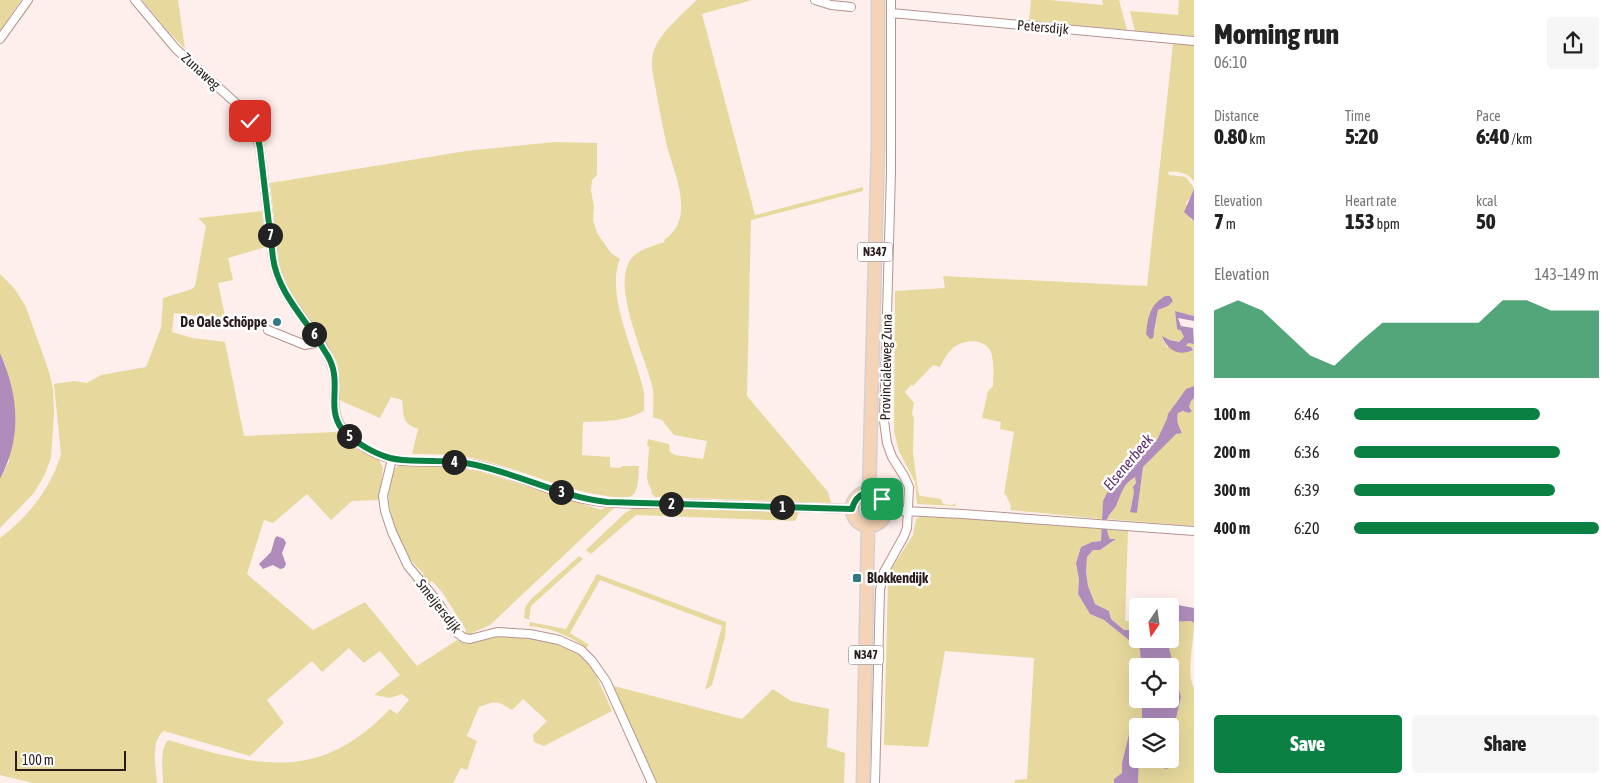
<!DOCTYPE html>
<meta charset="utf-8">
<style>
body{margin:0;font-family:"Asap Condensed",sans-serif;background:#f6f6f6;color:#222;height:100vh;display:flex;flex-direction:column;font-size:19px;white-space:nowrap}
*{box-sizing:border-box;margin:0}
p{font-size:16px;color:#767676}
.icon{flex:none;width:28px;height:28px;fill:none;stroke:currentColor;stroke-width:2;stroke-linecap:round;stroke-linejoin:round}
.map{position:relative;flex:1;overflow:hidden}
.panel{display:flex;flex-direction:column;background:#fff;width:425px}
.panel>*{flex:none}
.needle{width:32px;rotate:193deg}
.controls{position:absolute;left:1129px;top:598px;display:grid;gap:10px}
.controls a{display:grid;place-items:center;width:50px;height:50px;border-radius:5px;background:#fff;box-shadow:0 5px 20px #0002;font-size:25px}
.scale{position:absolute;left:15px;bottom:12px;width:111px;box-sizing:border-box;padding-left:5px;border:2px solid #291c1a;border-top:0;font-size:14px;line-height:18px;white-space:nowrap;color:#291c1a;-webkit-text-stroke:4px #fff;paint-order:stroke}
.pin{position:absolute;display:grid;place-items:center;width:42px;height:42px;color:#fff;margin:-21px;border-radius:10px;box-shadow:0 2px 8px #0006}
.km{position:absolute;width:25px;height:25px;margin:-12px;border-radius:50%;background:#222;color:#fff;font-size:14px;line-height:25px;text-align:center}
.round{display:grid;place-items:center;flex:none;width:52px;height:52px;border-radius:5px;background:#f6f6f6}
.head{display:flex;align-items:center;justify-content:space-between;height:85px;padding:0 20px}
h1{font-size:28px;font-weight:800;line-height:38px}
.stats{display:grid;grid-template-columns:repeat(3,1fr);gap:8px;height:85px;padding:5px 20px}
.stats div{display:grid;align-content:center}
.stats b{font-size:21px;font-weight:800}
.stats small{font-size:14px;font-weight:400}
.stats p{font-size:14px}
.chart{height:140px;padding:10px 20px}
.chart p{display:flex;justify-content:space-between}
.chart svg{width:100%;height:90px;margin-top:5px;fill:#0b8043;opacity:.7}
.action{display:flex;gap:10px;margin-top:auto;padding:10px 20px}
.action a{flex:1;height:58px;border-radius:5px;background:#0b8043;color:#fff;font-size:20px;font-weight:800;line-height:58px;text-align:center}
.action a+a{background:#f6f6f6;color:#222}
ul{padding:0 20px;list-style:none;font-size:16px}
li{display:grid;grid-template-columns:80px 60px 1fr;align-items:center;height:38px}
li i{height:12px;border-radius:6px;background:#0b8043}
main{display:flex;flex:1;min-height:0}
.map>svg:first-child{display:block}
</style>
<main>
<div class="map">
<svg width="1194" height="783" viewBox="0 0 1194 783">
<rect width="100%" height="100%" fill="#feefec"/>
<path fill="#e7d99d" fill-rule="evenodd" d="M0 0H21L0 31Z
M142 0H178L185 49 166 29Z
M697 0H752L702 14 755 215 863 187V191L751 220 747 396 828 492 831 503 657 497 656 498 651 493 652 491 648 483 647 477 649 447 647 445 648 439 669 444 670 452 675 455 703 459 707 441 674 435 662 420 653 417C653 408 654 398 653 390 647 359 610 287 631 259 639 249 653 246 665 242L664 240C674 234 680 223 681 211 683 190 672 166 667 146 661 121 657 95 652 69 652 61 652 53 656 45 664 30 684 12 697 0Z
M1031 0H1049L1103 5 1102 0H1119L1127 30 1029 21Z
M1179 0H1194V36L1135 31 1130 11 1178 15Z
M1173 43 1194 45V181C1187 173 1179 171 1168 172L1169 175 1186 177 1194 188 1193 194 1186 203 1191 220 1194 221V316L1175 311 1177 329 1181 331 1185 337 1179 342 1162 337 1167 347 1186 346 1188 343 1194 344V386C1174 394 1169 422 1158 439 1146 456 1124 465 1113 482 1105 496 1103 503 1102 519L1010 510 1011 506 1006 495 1004 494 1014 432 1000 429 1001 422 982 418 988 391 993 386C993 376 995 360 990 350 982 337 960 340 951 350 946 355 943 361 940 367L933 365 913 386 911 385 905 392 914 403 912 414 914 418 913 452 918 491 920 496 941 499 943 504 952 505 956 503 955 506 917 504 915 482 899 451 894 432 895 291 945 288 943 276 1147 286ZM1168 306 1158 310 1155 331 1146 334 1151 309Z
M554 142 597 143V175L592 180 591 191 594 206 593 220 597 233 611 253 620 259C605 293 635 353 643 388 645 395 644 403 644 411 625 422 605 421 583 422L582 455 610 457V467L620 468 623 466H639C638 475 640 494 629 497 622 498 612 497 606 496 560 489 518 468 473 458 453 453 432 455 412 454L418 429C401 423 404 415 402 400L391 397 380 418 337 399 336 368 333 359 289 289 279 267 270 183 466 151Z
M262 211 266 247 228 258 233 280 218 283 226 320 174 313 172 332 193 338 225 342 244 436 336 432 343 442 379 460 383 468 379 500 352 501 331 520 307 494 273 523 264 520 247 574 313 630 365 602 417 666 457 640 466 644 507 635 547 640 575 648 592 666 612 711 544 746 534 742 533 735 547 721 523 699 512 710C496 700 496 701 479 707L467 736 477 741 467 770 461 768 453 783H163C163 770 159 750 168 740 260 767 319 783 390 709L397 714 409 700 402 694 390 698 374 695 400 675 380 651 364 663 349 648 322 672 312 661 267 700 284 723 250 756 164 731C150 740 156 768 157 783H33L0 775V538C28 517 50 489 61 455L54 384 74 381 87 383 101 375 146 367 161 328 163 298 192 289 195 286 206 226 198 218Z
M0 274 14 288 26 307 49 372 53 388 54 413 51 458 45 474 34 493 0 528V479L9 462 6 366 0 353Z
M1194 398V526L1107 519C1117 505 1120 486 1135 476L1136 483 1130 511 1137 513 1143 467 1176 433H1181C1177 426 1176 420 1178 412L1192 410 1189 407 1191 401Z
M398 466 452 467 479 471 602 510 604 507 614 508 490 625 472 633V636L464 634 466 630 442 592 432 581 428 584 421 577 424 574C416 566 409 559 404 549 394 529 378 484 398 466Z
M635 507 799 512 795 521 636 515 591 554 586 550 625 513Z
M920 517 968 518 1102 529 1101 541 1092 542 1081 547 1076 563 1079 580 1078 594 1090 614 1104 620 1140 649 1141 666H1138V699H1142V724L1130 730 1122 763V773L1115 779 1114 783H1015V780L1027 779 1034 658 945 651 928 747 884 745 888 581 892 568 913 535 916 519Z
M1107 529 1128 531 1125 621H1137V630H1124L1111 619 1109 611 1095 604 1088 586 1086 572 1087 557 1093 550H1100L1115 540 1110 539 1107 536Z
M579 556 583 559 531 606 529 620 524 618 525 608 530 600Z
M597 574 726 622 725 637 712 685 705 690 722 626 600 580 570 633 589 645 586 648C566 634 554 629 529 626L530 622 566 629Z
M1192 621 1194 623C1194 641 1186 674 1194 688V783H1138L1139 759H1151L1153 766 1158 765 1166 769 1173 759 1170 754V727L1175 723 1181 697 1167 639H1170V622Z
M610 685 742 719 773 689 791 701 829 709 827 747 845 753 844 783H657Z"/>
<path fill="#af8cbc" d="M1194 189C1194 200 1194 210 1194 221L1184 212Z
M1165 296H1170L1173 301 1168 306 1158 310 1153 338 1150 339 1146 334C1148 317 1149 306 1165 296Z
M1175 311 1194 316V321L1178 318 1181 326 1193 328 1194 344 1188 343 1186 346 1191 347 1193 350C1179 357 1167 350 1162 336L1170 340 1179 342 1184 337 1181 331 1177 329Z
M0 353C19 396 22 438 0 479Z
M1194 386V398L1191 401 1189 407 1192 411 1189 413 1183 411 1178 413C1176 420 1178 426 1182 433L1176 434 1143 467 1137 513 1130 512 1134 492 1133 487 1136 483 1135 477C1123 484 1121 494 1116 506 1113 511 1108 515 1107 520 1106 525 1107 534 1110 539H1116L1100 550H1093L1087 557 1086 572 1088 586 1095 604 1109 611 1111 619 1124 630H1137L1138 639H1167L1181 697 1175 723 1170 727 1138 726V759H1139L1138 783H1114V779L1122 773V763L1130 730 1142 723V699H1170V666H1141L1140 649 1104 620 1090 614 1078 594 1079 580 1076 563 1081 547 1092 542 1101 541 1103 501 1112 483 1157 440 1167 419 1168 414 1186 389Z
M277 536 284 539 286 543 282 553 286 564 284 568 280 569 273 565 263 569 259 564 271 552 275 538Z
M1178 605 1194 608V623L1191 621 1170 622V607Z
M1170 754 1173 759 1171 767 1166 769 1158 765 1153 766 1151 759H1170Z"/>
<g fill="none" stroke-linecap="round" stroke-linejoin="round">
<g stroke="#b6938e" stroke-width="10">
<path id="street" d="M135 0 176 49 238 105 252 124 260 148 273 258C279 300 316 326 331 363 342 390 323 413 350 437 363 448 383 459 401 461 425 463 448 460 472 464 514 472 553 495 595 501 624 505 653 504 682 504 739 506 795 507 852 509
M815 0 831 5 851 7
M891 13 1194 41
M0 39 28 0
M268 330 305 345 320 342
M392 459 383 496 385 511 392 532 408 566 438 602 456 632 464 638 470 639 497 632 530 634 559 640 581 650 592 661 606 681 652 783
M886 510 962 514 1194 531
M875 783 880 590 884 572 904 536 907 528 909 487 904 476 892 457 887 443 884 421 891 172V0"/>
</g>
<g stroke="#d4d2d1" stroke-width="15">
<path id="primary" d="M869 492 878 142V0
M852 509a17 17 0 1 1 34 0a17 17 0 1 1-34 0Z
M863 783 868 526"/>
</g>
<use href="#street" stroke="#fff" stroke-width="8"/>
<use href="#primary" stroke="#f4d3b6" stroke-width="12"/>
</g>
<g fill="none" stroke-linecap="round" stroke-linejoin="round">
<g stroke="#fff" stroke-width="10">
<path id="route" d="M250 121 257 134 260 148 273 258C278 294 307 320 324 350 329 357 333 365 334 374 337 393 329 412 342 429 354 442 373 453 390 458 405 462 420 460 435 461 449 461 463 462 476 465 521 475 562 497 607 502L852 509C856 493 869 488 882 499"/>
</g>
<use href="#route" stroke="#0b8043" stroke-width="6"/>
</g>
<g fill="#317784" stroke="#fff" stroke-width="2">
<circle cx="277" cy="322" r="5"/>
<rect x="852" y="573" width="10" height="10" rx="2.5"/>
</g>
<g text-anchor="middle" dominant-baseline="central" stroke-width="5" stroke-linejoin="round" paint-order="stroke">
<g fill="#fff" stroke="#69605f" stroke-width="1">
<rect x="857.5" y="242.5" width="35" height="19" rx="4"/>
<rect x="848.5" y="645.5" width="35" height="19" rx="4"/>
</g>
<g font-size="12" font-weight="bold" fill="#291c1a">
<text x="875" y="252">N347</text>
<text x="866" y="655">N347</text>
</g>
<g font-size="14" fill="#291c1a" stroke="#fff">
<text transform="translate(1043 27) rotate(5)">Petersdijk</text>
<text transform="translate(201 71) rotate(42)">Zunaweg</text>
<text transform="translate(886 367) rotate(-89)">Provincialeweg Zuna</text>
<text transform="translate(439 606) rotate(52)">Smeijersdijk</text>
</g>
<g font-size="14" font-weight="bold" fill="#291c1a" stroke="#fff" text-anchor="end">
<text x="267" y="322">De Oale Schöppe</text>
<text x="867" y="578" text-anchor="start">Blokkendijk</text>
</g>
<g font-size="15" font-style="italic" fill="#5c2f6b" stroke="#fff">
<text transform="translate(1128 462) rotate(-50)">Elsenerbeek</text>
</g>
</g>
</svg>
<div class="controls">
<a><svg class="needle" viewBox="-14 -14 28 28"><path d="M0-13l5 13h-10z" fill="#e53935"/><path d="M0 13l5-13h-10z" fill="#767676"/></svg></a>
<a><svg class="icon" aria-label="locate" viewBox="0 0 24 24"><circle cx="12" cy="12" r="6"/><path d="M12 2v4M12 18v4M2 12h4M18 12h4"/></svg></a>
<a><svg class="icon" aria-label="layers" viewBox="0 0 24 24"><path d="M12 4l9 5-9 5-9-5zM3 14l9 5 9-5"/></svg></a>
</div>
<div class="scale">100 m</div>
<div class="pin" style="left:882px;top:499px;background:#1e9e55"><svg class="icon" aria-label="arrive" viewBox="0 0 24 24"><path d="M6 21V4h12l-3 4 3 4H6"/></svg></div>
<div class="pin" style="left:250px;top:121px;background:#d93025"><svg class="icon" aria-label="check" viewBox="0 0 24 24"><path d="M5 12l5 5 9-10"/></svg></div>
<b class="km" style="left:782px;top:507px">1</b>
<b class="km" style="left:671px;top:504px">2</b>
<b class="km" style="left:561px;top:492px">3</b>
<b class="km" style="left:454px;top:462px">4</b>
<b class="km" style="left:349px;top:436px">5</b>
<b class="km" style="left:314px;top:334px">6</b>
<b class="km" style="left:270px;top:235px">7</b>
</div>
<section class="panel">
<div class="head"><div><h1>Morning run</h1><p>06:10</p></div><a class="round"><svg class="icon" aria-label="share" viewBox="0 0 24 24"><path d="M12 15V3M7 8l5-5 5 5M5 13v7h14v-7"/></svg></a></div>
<div class="stats">
<div><p>Distance</p><b>0.80<small> km</small></b></div>
<div><p>Time</p><b>5:20</b></div>
<div><p>Pace</p><b>6:40<small> /km</small></b></div>
</div>
<div class="stats">
<div><p>Elevation</p><b>7<small> m</small></b></div>
<div><p>Heart rate</p><b>153<small> bpm</small></b></div>
<div><p>kcal</p><b>50</b></div>
</div>
<div class="chart"><p><span>Elevation</span>143–149 m</p>
<svg viewBox="0 0 160 44" preserveAspectRatio="none"><path d="M0 44V11L10 6L20 11L30 22L40 33L50 38L60 27L70 17L80 17L90 17L100 17L110 17L120 6L130 6L140 11L150 11L160 11V44z"/></svg>
</div>
<ul>
<li><b>100 m</b>6:46<i style="width:76%"></i></li>
<li><b>200 m</b>6:36<i style="width:84%"></i></li>
<li><b>300 m</b>6:39<i style="width:82%"></i></li>
<li><b>400 m</b>6:20<i style="width:100%"></i></li>
</ul>
<div class="action"><a>Save</a><a>Share</a></div>
</section>
</main>
